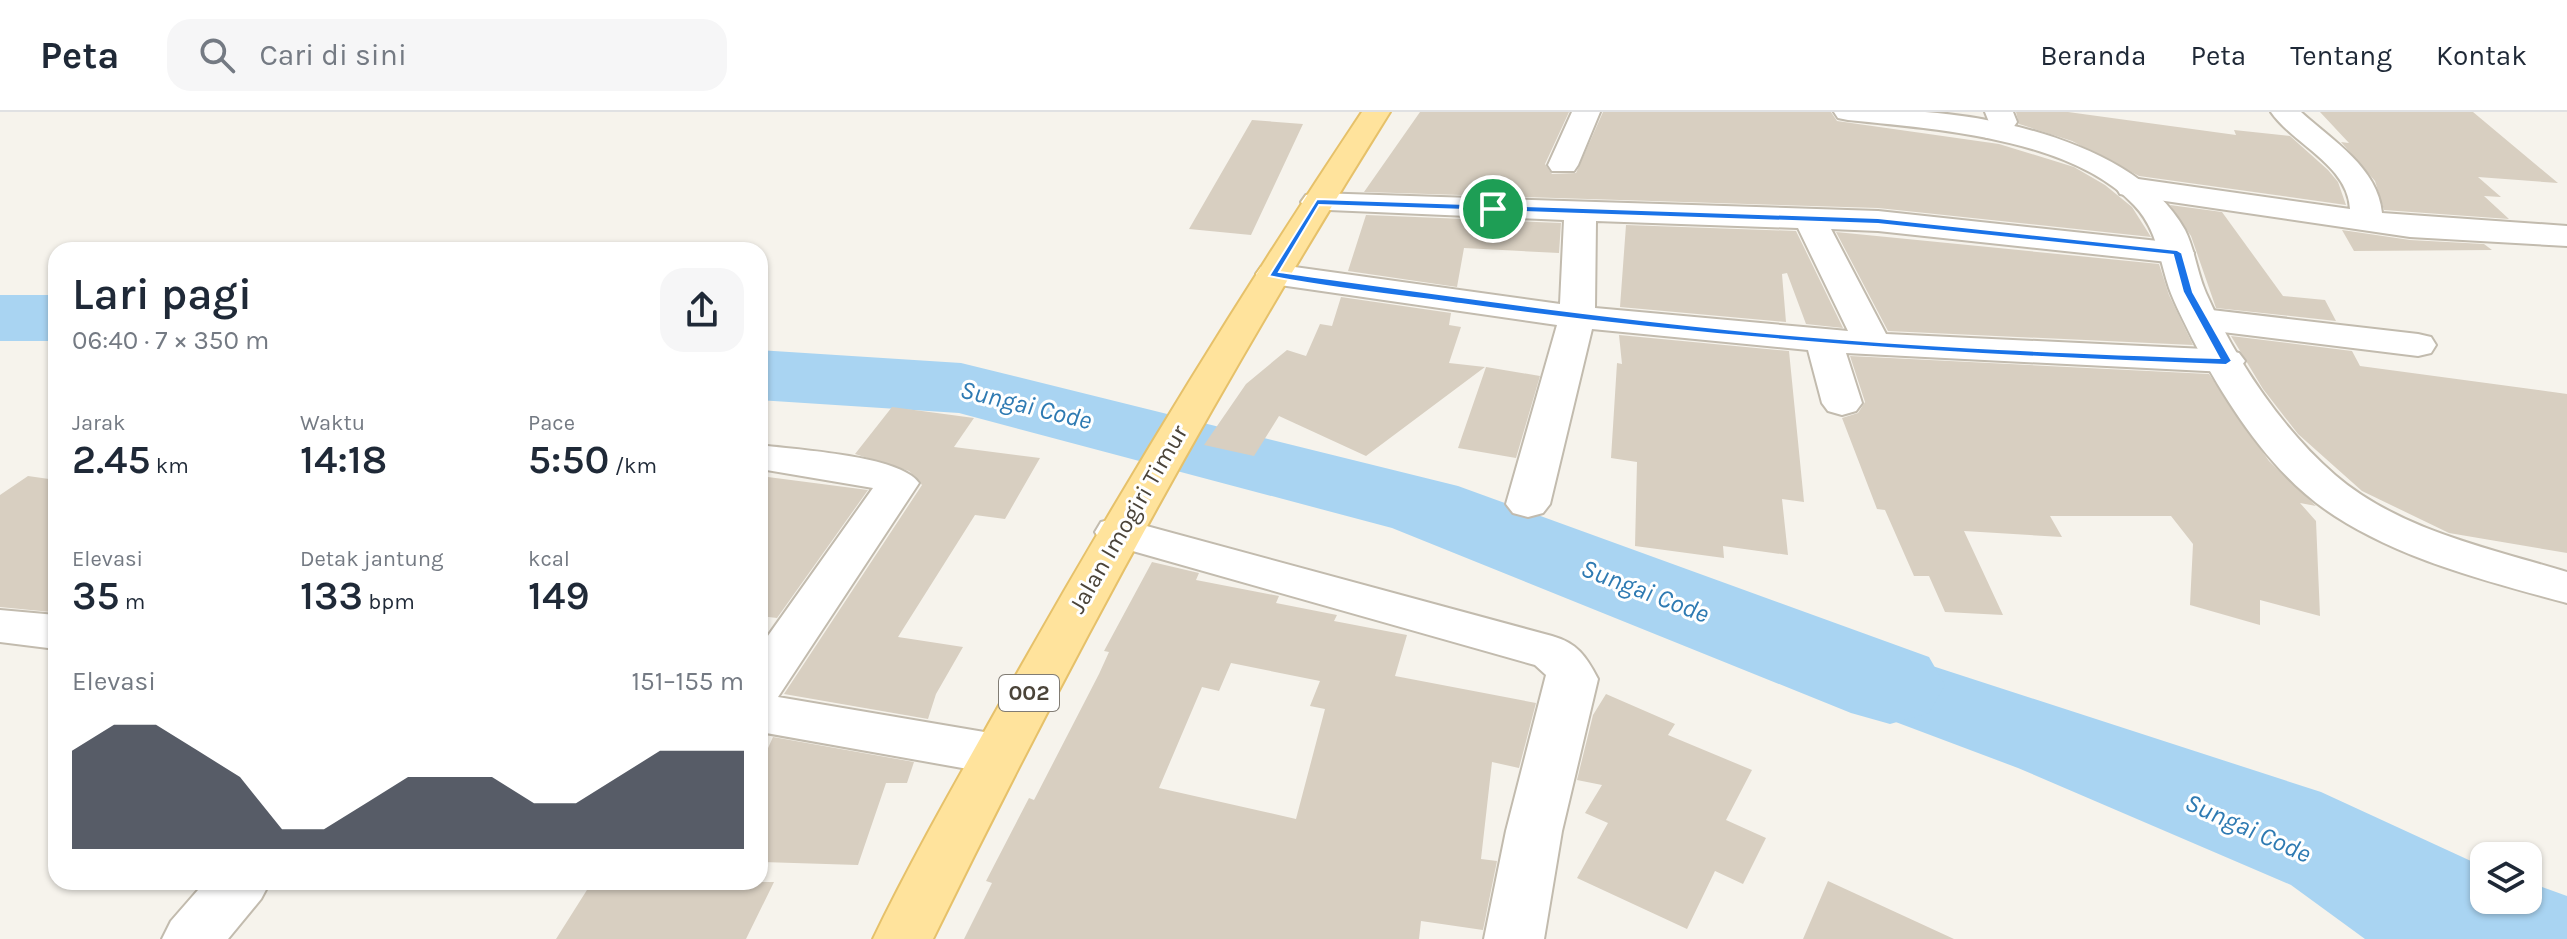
<!DOCTYPE html>
<html lang="id">
<meta charset="utf-8">
<style>
body{margin:0;font-family:Karla,sans-serif;background:#f6f6f7;color:#1f2937;height:100vh;display:flex;flex-direction:column;font-size:30px;white-space:nowrap}
*{box-sizing:border-box;margin:0}
p{font-size:26px;color:#747a83}
.icon{flex:none;width:44px;height:44px;fill:none;stroke:currentColor;stroke-width:2;stroke-linecap:round;stroke-linejoin:round}
.map{position:relative;flex:1;overflow:hidden}
.details{position:absolute;left:48px;top:130px;width:720px;height:648px;display:flex;flex-direction:column;background:#fff;border-radius:24px;box-shadow:0 2px 6px #0004}
.details>*{flex:none}
.controls{position:absolute;left:2470px;top:730px;display:grid;gap:16px}
.controls a{display:grid;place-items:center;width:72px;height:72px;border-radius:16px;background:#fff;box-shadow:0 2px 6px #0004;font-size:40px}
.pin{position:absolute;display:grid;place-items:center;width:68px;height:68px;color:#fff;margin:-34px;border:4px solid #fff;border-radius:50%;box-shadow:0 2px 8px #0007}
.round{display:grid;place-items:center;flex:none;width:84px;height:84px;border-radius:24px;background:#f6f6f7}
.overview{display:flex;align-items:center;justify-content:space-between;height:136px;padding:0 24px}
h1{font-size:44px;font-weight:600;line-height:60px}
.figures{display:grid;grid-template-columns:repeat(3,1fr);gap:12px;height:136px;padding:8px 24px}
.figures div{display:grid;align-content:center}
.figures b{font-size:40px;font-weight:600}
.figures small{font-size:22px;font-weight:400}
.figures p{font-size:22px}
.chart{height:224px;padding:16px 24px}
.chart p{display:flex;justify-content:space-between}
.chart svg{width:100%;height:144px;margin-top:8px;fill:#111827;opacity:.7}
header{display:flex;align-items:center;gap:48px;box-sizing:border-box;height:112px;padding:0 40px;background:#fff;border-bottom:2px solid #e0e1e3}
header strong{font-size:38px}
nav{display:flex;gap:44px;margin-inline-start:auto;font-size:28px}
.search{width:560px;height:72px;background:#f6f6f7;display:flex;align-items:center;gap:20px;box-sizing:border-box;padding:0 28px;border-radius:24px;color:#747a83;font-size:30px}
.map>svg:first-child{display:block}
</style>
<header>
<strong>Peta</strong>
<div class="search"><svg class="icon" aria-label="search" viewBox="0 0 24 24"><circle cx="10" cy="10" r="6"/><path d="M15 15l6 6"/></svg>Cari di sini</div>
<nav><a>Beranda</a><a>Peta</a><a>Tentang</a><a>Kontak</a></nav>
</header>
<div class="map">
<svg width="2567" height="827" viewBox="0 0 2567 827">
<rect width="100%" height="100%" fill="#f6f3ec"/>
<path fill="#a9d4f2" d="M1800 511 2321 680 2484 755V788H2528V770L2567 784V827H2365L2291 773 2018 656 1720 544Z"/>
<g fill="none" stroke-linecap="round" stroke-linejoin="round">
<path fill="#a9d4f2" fill-rule="evenodd" d="M0 183H56V229H0Z
M760 238 961 251 1458 374 1929 545 1945 573 1929 601 1890 612 1851 601 1392 416 959 301 760 288Z"/>
</g>
<path fill="#d8cfc1" fill-rule="evenodd" d="M1420 0H1569L1545 52 1552 62 1576 61 1603 0H1831L1837 9 1999 32 2074 55 2105 73 2132 95 2151 125 1878 96 1364 80Z
M2016 0H2068L2236 23 2234 18 2290 24 2328 58 2338 70 2346 93 2139 64 2072 29 2019 12Z
M2320 0H2473L2558 71 2478 65 2501 85 2484 84 2509 107 2384 98 2375 69 2341 30 2349 31Z
M1252 8 1303 12 1251 123 1189 117Z
M2170 93 2222 100 2283 184 2325 188 2336 209 2216 196 2191 124Z
M1366 103 1561 111 1559 141 1464 136 1457 175 1348 159Z
M1626 113 1796 119 1843 216 1806 212 1787 161 1782 162 1786 210 1620 195Z
M2342 118 2410 128 2484 132 2492 138 2354 139Z
M1836 120 2159 152 2169 183 2193 233 1888 219Z
M1341 185 1451 201 1449 213 1461 215 1449 251 1485 255 1366 344 1279 304 1254 344 1204 333 1246 272 1287 238 1306 244 1320 212 1332 214Z
M1619 223 1789 239 1804 390 1782 387 1788 443 1723 434 1724 446 1635 434 1637 350 1611 346 1617 251 1622 252Z
M2231 224 2352 239 2360 254 2567 282V441L2449 421 2362 379 2298 322 2263 277Z
M1850 244 2209 262 2269 349 2316 394 2300 391 2316 409 2320 504 2260 488V513L2190 493 2193 432 2171 404H2050L2062 425 1964 419 2003 503 1945 500 1929 464H1914L1885 398 1877 397 1842 306 1858 301 1865 290Z
M1486 255 1540 264 1516 346 1458 336Z
M892 295 974 306 954 335 1040 346 1005 407 975 403 898 525 963 535 936 582 928 607 784 582 922 373 909 359 855 342Z
M28 364 56 368V496L51 500 0 495V383Z
M760 364 868 378 777 506 760 504Z
M1152 450 1199 461 1196 468 1279 484 1276 491 1337 503 1334 509 1407 523 1395 564 1536 591 1519 656 1492 650 1481 747 1497 749 1483 818 1421 809 1419 827H964L992 771 986 769 1029 686 1034 688 1099 562 1109 540 1104 539ZM1231 551 1320 569 1310 594 1325 597 1296 707 1159 676 1202 575 1219 579Z
M1606 582 1675 612 1668 623 1752 658 1726 708 1766 726 1743 772 1715 759 1687 817 1577 766 1608 711 1585 701 1602 673 1577 668 1593 603Z
M773 625 914 650 907 671H886L858 753 760 750V654Z
M1828 769 1954 827H1803Z
M592 770H774L746 827H556Z"/>
<g fill="none" stroke-linecap="round" stroke-linejoin="round">
<g stroke="#c2bbae" stroke-width="4">
<path id="minor" d="M1572 0H1600L1578 53 1574 59H1552L1548 53Z
M1985 0H2013L2017 10 2006 26H1986L1982 20 1989 10Z
M2271 0H2301C2333 29 2378 56 2382 101L2567 114V134L2410 125 2131 84 2120 82 2116 75 2120 68 2131 66 2350 97C2348 53 2294 33 2271 0Z
M1317 81 1878 99 2177 131 2189 134 2194 141 2189 148 2177 151 1878 119 1831 117 1886 222 2226 238 2239 241 2245 249 2239 257 2226 260 1846 241 1862 291 1856 299 1842 303 1828 299 1822 291 1808 238 1592 217 1550 392 1543 401 1528 405 1513 401 1506 392 1557 213 1273 172 1261 169 1256 162 1261 155 1273 152 1560 192 1564 108 1306 97 1301 90 1306 83ZM1596 109 1798 116 1848 219 1595 196Z
M2203 197 2418 222 2431 225 2436 233 2431 241 2418 244 2190 216 2185 208 2190 200Z
M760 333C795 338 900 343 919 371L778 585 996 622 1015 628 1022 642 1015 656 996 662 760 620V535L873 376 760 357Z
M1117 406 1552 524C1577 531 1586 544 1598 567L1562 719 1544 827H1484L1506 719 1546 563 1535 553 1101 430 1095 420 1101 410Z
M0 498 56 503V537L0 530Z
M205 770H270L261 787 228 827H162L171 809Z"/>
</g>
<g stroke="#c2bbae" stroke-width="4">
<path id="tertiary" d="M1834 0C1864 0 1895 0 1925 0 2010 6 2141 38 2185 118 2195 138 2197 161 2206 181 2235 247 2280 315 2335 363 2399 418 2488 436 2567 460V491C2489 470 2403 448 2335 404 2272 364 2226 291 2192 226 2184 209 2175 193 2169 176 2159 146 2157 117 2134 93 2071 26 1935 17 1848 8L1838 6Z"/>
</g>
<g stroke="#e6c16a" stroke-width="4">
<path id="primary" d="M1362 0H1390C1222 268 1072 543 933 827H873C915 740 964 656 1011 572 1121 377 1238 186 1362 0Z"/>
</g>
<use href="#minor" fill="#fff" fill-rule="evenodd"/>
<use href="#tertiary" fill="#fff" fill-rule="evenodd"/>
<use href="#primary" fill="#ffe39c" fill-rule="evenodd"/>
</g>
<path fill="#1a73e8" stroke="#fff" stroke-width="2" fill-rule="evenodd" d="M1317 87 1878 106 2177 138 2182 141 2193 180 2232 249 2226 253C1970 244 1715 228 1461 192 1397 183 1332 177 1269 164ZM1319 93 1878 112 2173 143 2183 180 2219 246C2072 241 1924 235 1778 222 1611 207 1445 183 1279 160Z"/>
<g text-anchor="middle" dominant-baseline="central" stroke-width="6" stroke-linejoin="round" paint-order="stroke">
<rect fill="#fff" stroke="#817c74" stroke-width="2" x="999" y="563" width="60" height="36" rx="6"/>
<g font-size="22" font-weight="bold" fill="#4b4439">
<text x="1029" y="581">002</text>
</g>
<g font-size="24" fill="#4b4439" stroke="#fff">
<text transform="translate(1128 407) rotate(-60)">Jalan Imogiri Timur</text>
</g>
<g font-size="26" font-style="italic" fill="#2e7ab2" stroke="#fff">
<text transform="translate(1026 293) rotate(14)">Sungai Code</text>
<text transform="translate(1645 479) rotate(21)">Sungai Code</text>
<text transform="translate(2248 716) rotate(24)">Sungai Code</text>
</g>
</g>
</svg>
<div class="controls">
<a><svg class="icon" aria-label="layers" viewBox="0 0 24 24"><path d="M12 4l9 5-9 5-9-5zM3 14l9 5 9-5"/></svg></a>
</div>
<div class="pin" style="left:1493px;top:97px;background:#1e9e55"><svg class="icon" aria-label="arrive" viewBox="0 0 24 24"><path d="M6 21V4h12l-3 4 3 4H6"/></svg></div>
<section class="details">
<div class="overview"><div><h1>Lari pagi</h1><p>06:40 · 7 × 350 m</p></div><a class="round"><svg class="icon" aria-label="share" viewBox="0 0 24 24"><path d="M12 15V3M7 8l5-5 5 5M5 13v7h14v-7"/></svg></a></div>
<div class="figures">
<div><p>Jarak</p><b>2.45<small> km</small></b></div>
<div><p>Waktu</p><b>14:18</b></div>
<div><p>Pace</p><b>5:50<small> /km</small></b></div>
</div>
<div class="figures">
<div><p>Elevasi</p><b>35<small> m</small></b></div>
<div><p>Detak jantung</p><b>133<small> bpm</small></b></div>
<div><p>kcal</p><b>149</b></div>
</div>
<div class="chart"><p><span>Elevasi</span>151–155 m</p>
<svg viewBox="0 0 160 44" preserveAspectRatio="none"><path d="M0 44V14L10 6L20 6L30 14L40 22L50 38L60 38L70 30L80 22L90 22L100 22L110 30L120 30L130 22L140 14L150 14L160 14V44z"/></svg>
</div>
</section>
</div>
